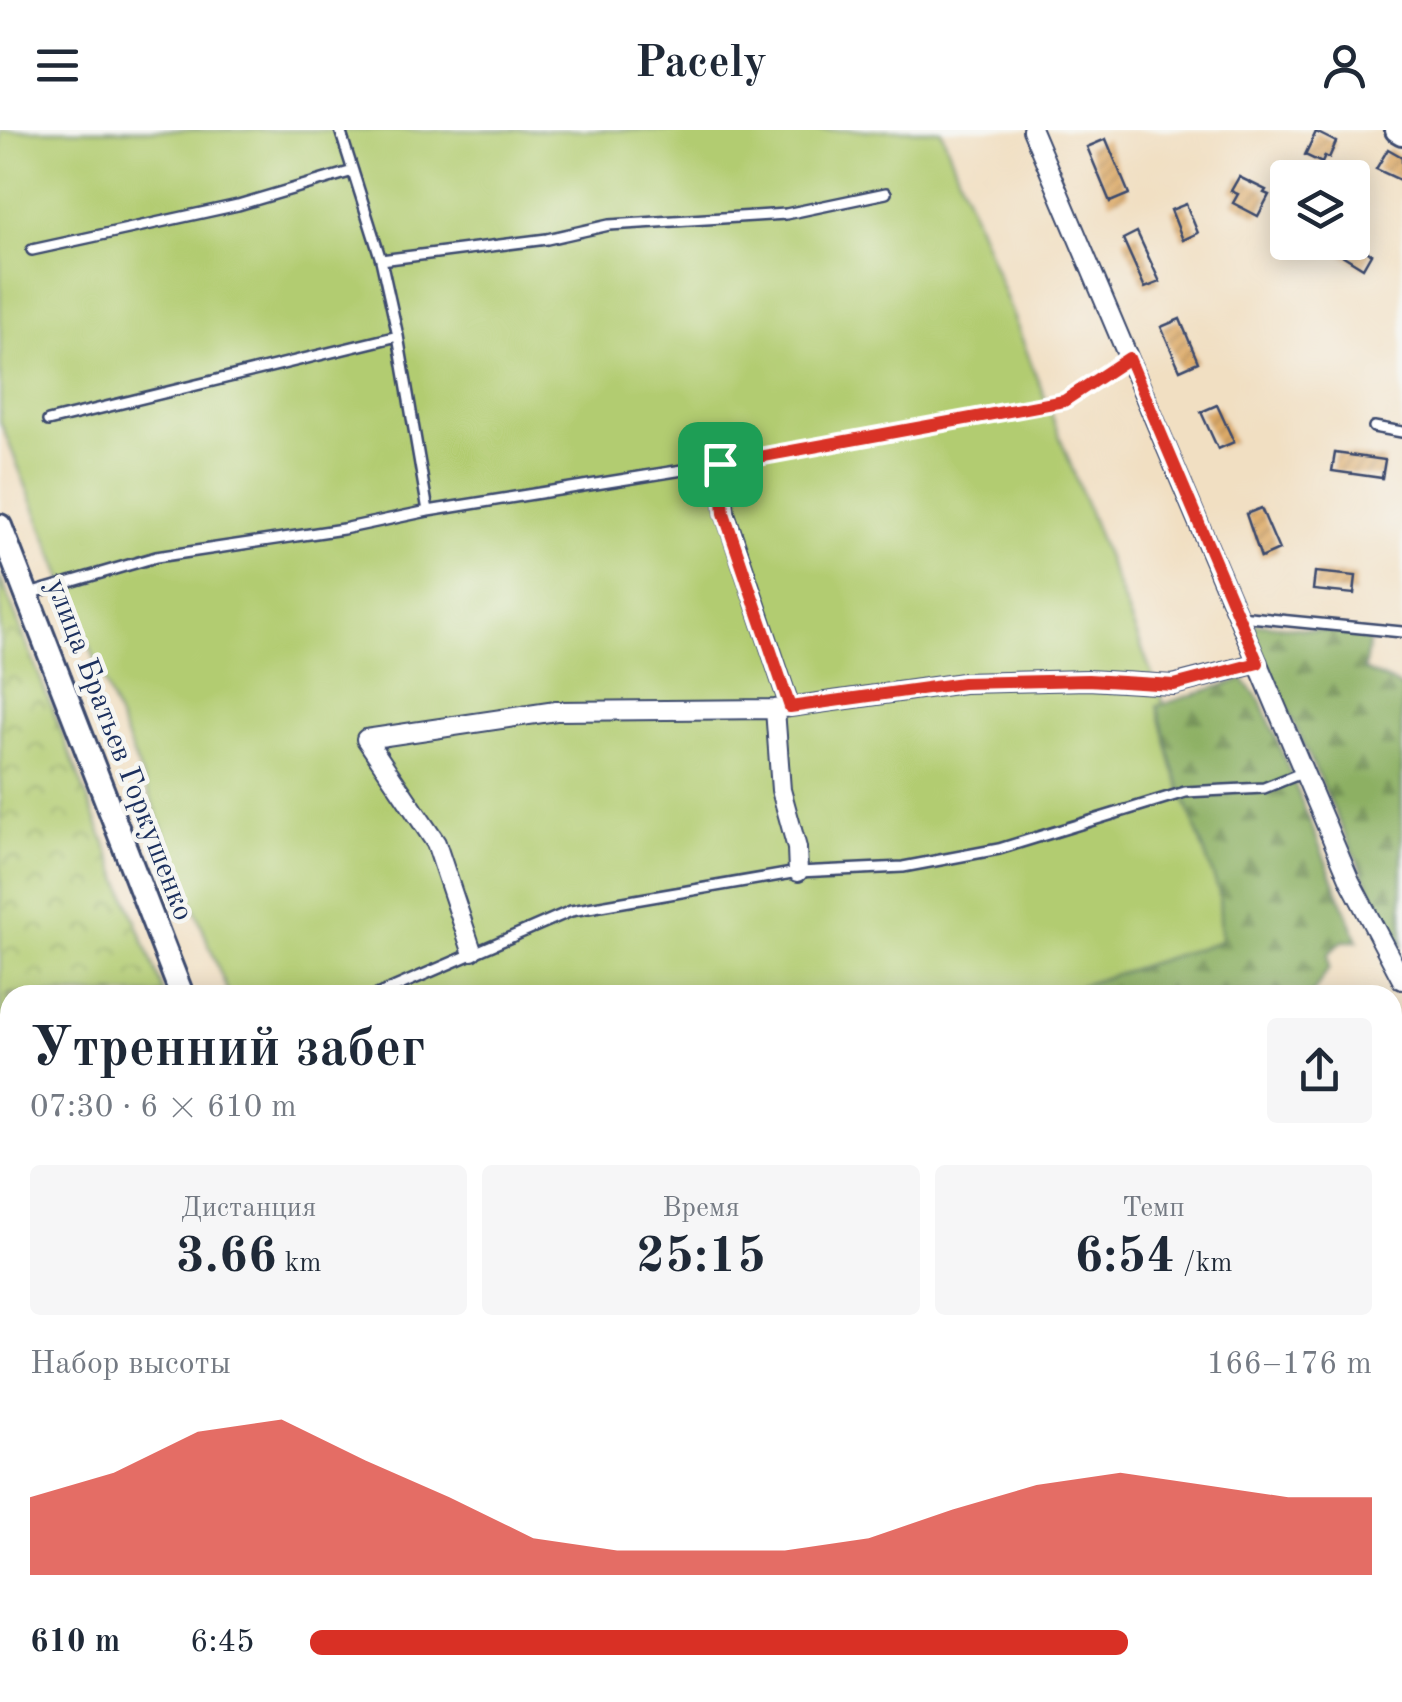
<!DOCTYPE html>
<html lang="ru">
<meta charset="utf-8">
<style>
body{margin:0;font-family:"Old Standard TT",serif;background:#f6f6f7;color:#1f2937;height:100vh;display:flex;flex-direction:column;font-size:38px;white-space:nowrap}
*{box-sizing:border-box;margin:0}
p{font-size:32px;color:#747a83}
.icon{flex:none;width:55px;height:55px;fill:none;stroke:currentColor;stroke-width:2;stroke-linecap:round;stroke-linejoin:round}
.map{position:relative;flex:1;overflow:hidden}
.details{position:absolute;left:0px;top:855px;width:1402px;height:718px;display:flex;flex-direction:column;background:#fff;border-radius:30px 30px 0 0;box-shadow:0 5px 25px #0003}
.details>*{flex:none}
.tools{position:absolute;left:1270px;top:30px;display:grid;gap:20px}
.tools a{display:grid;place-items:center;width:100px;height:100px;border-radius:10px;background:#fff;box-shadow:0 5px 25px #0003;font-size:50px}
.pin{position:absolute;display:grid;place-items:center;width:85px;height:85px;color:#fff;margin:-42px;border-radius:20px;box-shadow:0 5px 15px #0006}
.round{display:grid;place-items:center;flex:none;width:105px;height:105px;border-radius:10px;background:#f6f6f7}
.overview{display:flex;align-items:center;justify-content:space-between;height:170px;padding:0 30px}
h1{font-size:55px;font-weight:700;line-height:75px}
.stats{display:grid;grid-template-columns:repeat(3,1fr);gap:15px;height:170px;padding:10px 30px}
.stats div{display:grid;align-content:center;border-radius:10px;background:#f6f6f7;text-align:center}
.stats b{font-size:50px;font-weight:700}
.stats small{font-size:28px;font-weight:400}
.stats p{font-size:28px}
.chart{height:280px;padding:20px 30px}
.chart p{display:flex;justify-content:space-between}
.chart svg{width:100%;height:180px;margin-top:10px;fill:#d93025;opacity:.7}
ul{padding:0 30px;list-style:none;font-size:32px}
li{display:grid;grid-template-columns:160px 120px 1fr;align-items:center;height:75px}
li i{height:25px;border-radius:12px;background:#d93025}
header{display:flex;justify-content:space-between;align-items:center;height:130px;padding:0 30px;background:#fff;font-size:45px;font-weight:700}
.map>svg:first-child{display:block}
</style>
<header><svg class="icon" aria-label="menu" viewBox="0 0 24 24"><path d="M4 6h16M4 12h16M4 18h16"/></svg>Pacely<svg class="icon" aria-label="person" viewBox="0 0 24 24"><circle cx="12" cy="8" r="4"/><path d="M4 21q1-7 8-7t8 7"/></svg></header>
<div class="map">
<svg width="1402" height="1572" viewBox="0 0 1402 1572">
<defs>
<pattern id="forest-firs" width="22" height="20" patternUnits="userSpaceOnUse" patternTransform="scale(2.5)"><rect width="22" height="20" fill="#8db063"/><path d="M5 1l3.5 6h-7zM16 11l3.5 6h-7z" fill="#729055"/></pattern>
<pattern id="park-crowns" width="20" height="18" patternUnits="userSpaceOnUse" patternTransform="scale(2.5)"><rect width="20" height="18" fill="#b2cc71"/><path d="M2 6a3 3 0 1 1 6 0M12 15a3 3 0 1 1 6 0" fill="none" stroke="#90a660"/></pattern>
<pattern id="building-hatch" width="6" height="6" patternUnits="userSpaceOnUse" patternTransform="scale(2.5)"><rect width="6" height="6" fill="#ddaa68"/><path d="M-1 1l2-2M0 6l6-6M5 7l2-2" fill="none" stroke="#b28b59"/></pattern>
</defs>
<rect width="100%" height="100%" fill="#f6f6f2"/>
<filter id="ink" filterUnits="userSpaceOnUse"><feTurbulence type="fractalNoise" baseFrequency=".01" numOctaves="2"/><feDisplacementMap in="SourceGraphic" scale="20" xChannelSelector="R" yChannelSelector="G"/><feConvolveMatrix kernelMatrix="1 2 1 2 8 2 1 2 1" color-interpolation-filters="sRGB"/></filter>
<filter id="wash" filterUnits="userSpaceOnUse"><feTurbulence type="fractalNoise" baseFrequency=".0048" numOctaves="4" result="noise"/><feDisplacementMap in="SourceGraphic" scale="40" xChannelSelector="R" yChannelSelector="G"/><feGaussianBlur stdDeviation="2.25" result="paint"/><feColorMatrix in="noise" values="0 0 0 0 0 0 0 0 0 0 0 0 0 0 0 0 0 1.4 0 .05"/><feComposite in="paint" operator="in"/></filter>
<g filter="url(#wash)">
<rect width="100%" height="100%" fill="#f1dfc2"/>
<path fill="#b2cc71" stroke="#667e68" stroke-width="2.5" d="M0 0H941L1256 813 1050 865H229L0 291Z"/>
<path fill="url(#forest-firs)" stroke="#547060" stroke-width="2.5" d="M1248 493 1370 505 1364 540 1402 557V818L1364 746Z
M1243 549 1262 573 1358 811H1342L1328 824 1329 838 1312 865H1050L1221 811 1219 762 1173 637 1157 576Z
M1402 895V1130L1393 1133 1392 898Z
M1402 1140V1547L1393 1549 1392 1143Z
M1206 1563V1562L1346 1563 1326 1568 1327 1572H1209Z"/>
<path fill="url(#park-crowns)" stroke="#667e68" stroke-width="2.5" d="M0 446 165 865H10V1562H440L444 1572H0Z"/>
<g id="blocks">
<path fill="url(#building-hatch)" d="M1316 2 1336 12 1329 28 1325 26 1322 33 1305 25Z
M1106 9 1129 64 1110 72 1087 17Z
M1388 19 1402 27V51L1376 39Z
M1239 47 1266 60 1264 63 1269 65 1258 86 1233 73 1238 64 1231 61Z
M1186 74 1198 103 1183 110 1171 80Z
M1137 102 1160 152 1145 158 1123 109Z
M1321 112H1352L1371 124 1363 138Z
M1180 189 1198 232 1180 240 1161 197Z
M1217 275 1234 312 1218 319 1201 282Z
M1335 323 1385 330 1382 348 1332 341Z
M1261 378 1279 420 1261 428 1246 384Z
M1315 442 1356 446 1354 464 1313 460Z"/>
</g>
</g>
<g filter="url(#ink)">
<use href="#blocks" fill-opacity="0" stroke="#3b496d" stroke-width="2.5"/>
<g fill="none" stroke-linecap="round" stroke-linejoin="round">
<g stroke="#3b496d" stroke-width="14">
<path id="service" d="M340 0 381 130 398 206 428 381
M32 120 238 75 353 41
M381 130 547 109 609 95 786 84 886 63
M48 291 398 206
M1374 297 1402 302
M29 464 156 427 343 399 428 381 720 334 1063 271 1127 229
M1239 486 1402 502
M377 865 571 781 798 742 903 737 999 719 1185 662 1264 658 1304 642
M1392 1138 1402 1135
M1171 1562 1174 1572"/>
</g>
<g stroke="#3b496d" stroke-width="22">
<path id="minor" d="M1032 0 1350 751 1402 850
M720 334 725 383 790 577
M775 579 781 660 797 718 798 742
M472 821 436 713 366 609 556 581 775 579 963 553 1088 550 1173 555 1258 533"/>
</g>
<g stroke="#3b496d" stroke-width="28">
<path id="tertiary" d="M1397 0 1402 3
M0 396 182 865
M456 1562 460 1572"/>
</g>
<use href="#service" stroke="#fff" stroke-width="9"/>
<use href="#minor" stroke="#fff" stroke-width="18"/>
<use href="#tertiary" stroke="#fff" stroke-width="22"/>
</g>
</g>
<g fill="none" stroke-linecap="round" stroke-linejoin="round" filter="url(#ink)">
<g stroke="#fff" stroke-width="20">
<path id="route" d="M1129 228 1258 533 1174 555 1088 550 963 553 790 577 724 383 720 334 1064 271Z"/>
</g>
<use href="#route" stroke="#d93025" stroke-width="12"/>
</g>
<g text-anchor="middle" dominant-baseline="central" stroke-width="9" stroke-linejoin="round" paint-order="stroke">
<g font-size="30" fill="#1b2f5e" stroke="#f6f6f2">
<text transform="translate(119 620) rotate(69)">улица Братьев Горкушенко</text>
</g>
</g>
</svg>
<div class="tools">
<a><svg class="icon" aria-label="layers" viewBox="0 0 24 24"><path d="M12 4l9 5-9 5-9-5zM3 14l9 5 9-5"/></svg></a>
</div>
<div class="pin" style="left:720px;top:334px;background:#1e9e55"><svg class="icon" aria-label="arrive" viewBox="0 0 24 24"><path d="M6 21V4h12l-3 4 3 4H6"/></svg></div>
<section class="details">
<div class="overview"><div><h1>Утренний забег</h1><p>07:30 · 6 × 610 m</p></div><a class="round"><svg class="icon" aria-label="share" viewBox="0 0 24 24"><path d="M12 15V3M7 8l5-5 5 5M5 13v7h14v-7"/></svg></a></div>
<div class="stats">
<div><p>Дистанция</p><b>3.66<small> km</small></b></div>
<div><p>Время</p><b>25:15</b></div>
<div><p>Темп</p><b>6:54<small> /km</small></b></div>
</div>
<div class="chart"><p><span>Набор высоты</span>166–176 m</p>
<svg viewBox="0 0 160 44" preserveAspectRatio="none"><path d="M0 44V25L10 19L20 9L30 6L40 16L50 25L60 35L70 38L80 38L90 38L100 35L110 28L120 22L130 19L140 22L150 25L160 25V44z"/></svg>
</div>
<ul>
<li><b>610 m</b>6:45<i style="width:77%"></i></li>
</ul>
</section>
</div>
